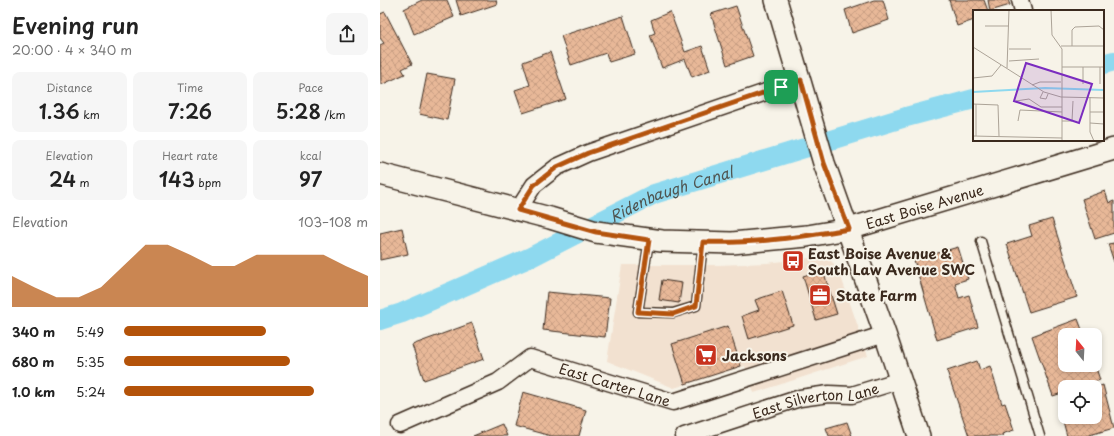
<!DOCTYPE html>
<meta charset="utf-8">
<style>
body{margin:0;font-family:"Playpen Sans",sans-serif;background:#f6f6f6;color:#222;height:100vh;display:flex;flex-direction:column;font-size:15px;white-space:nowrap}
*{box-sizing:border-box;margin:0}
p{font-size:13px;color:#767676}
.icon{flex:none;width:22px;height:22px;fill:none;stroke:currentColor;stroke-width:2;stroke-linecap:round;stroke-linejoin:round}
.map{position:relative;flex:1;overflow:hidden}
.sheet{display:flex;flex-direction:column;background:#fff;width:380px}
.sheet>*{flex:none}
.needle{width:26px;rotate:342deg}
.fabs{position:absolute;left:678px;top:328px;display:grid;gap:8px}
.fabs a{display:grid;place-items:center;width:44px;height:44px;border-radius:8px;background:#fff;box-shadow:0 2px 6px #0003;font-size:20px}
.pin{position:absolute;display:grid;place-items:center;width:34px;height:34px;color:#fff;margin:-17px;border-radius:8px;box-shadow:0 2px 6px #0006}
.round{display:grid;place-items:center;flex:none;width:42px;height:42px;border-radius:8px;background:#f6f6f6}
.headline{display:flex;align-items:center;justify-content:space-between;height:68px;padding:0 12px}
h1{font-size:22px;font-weight:600;line-height:30px}
.metrics{display:grid;grid-template-columns:repeat(3,1fr);gap:6px;height:68px;padding:4px 12px}
.metrics div{display:grid;align-content:center;border-radius:8px;background:#f6f6f6;text-align:center}
.metrics b{font-size:20px;font-weight:600}
.metrics small{font-size:11px;font-weight:400}
.metrics p{font-size:11px}
.chart{height:112px;padding:8px 12px}
.chart p{display:flex;justify-content:space-between}
.chart svg{width:100%;height:72px;margin-top:4px;fill:#b45309;opacity:.7}
ul{padding:0 12px;list-style:none;font-size:13px}
li{display:grid;grid-template-columns:64px 48px 1fr;align-items:center;height:30px}
li i{height:10px;border-radius:5px;background:#b45309}
main{display:flex;flex:1;min-height:0}
.map>svg:first-child{display:block}
</style>
<main>
<section class="sheet">
<div class="headline"><div><h1>Evening run</h1><p>20:00 · 4 × 340 m</p></div><a class="round"><svg class="icon" aria-label="share" viewBox="0 0 24 24"><path d="M12 15V3M7 8l5-5 5 5M5 13v7h14v-7"/></svg></a></div>
<div class="metrics">
<div><p>Distance</p><b>1.36<small> km</small></b></div>
<div><p>Time</p><b>7:26</b></div>
<div><p>Pace</p><b>5:28<small> /km</small></b></div>
</div>
<div class="metrics">
<div><p>Elevation</p><b>24<small> m</small></b></div>
<div><p>Heart rate</p><b>143<small> bpm</small></b></div>
<div><p>kcal</p><b>97</b></div>
</div>
<div class="chart"><p><span>Elevation</span>103–108 m</p>
<svg viewBox="0 0 160 44" preserveAspectRatio="none"><path d="M0 44V25L10 32L20 38L30 38L40 32L50 19L60 6L70 6L80 12L90 19L100 19L110 12L120 12L130 12L140 12L150 19L160 25V44z"/></svg>
</div>
<ul>
<li><b>340 m</b>5:49<i style="width:58%"></i></li>
<li><b>680 m</b>5:35<i style="width:68%"></i></li>
<li><b>1.0 km</b>5:24<i style="width:78%"></i></li>
</ul>
</section>
<div class="map">
<svg width="734" height="436" viewBox="0 0 734 436">
<defs>
<pattern id="building-cross-hatch" width="8" height="8" patternUnits="userSpaceOnUse"><rect width="8" height="8" fill="#e8b898"/><path d="M0 0l8 8M0 8l8-8" fill="none" stroke="#c89e83"/></pattern>
</defs>
<rect width="100%" height="100%" fill="#f7f3e8"/>
<filter id="ink" filterUnits="userSpaceOnUse"><feTurbulence type="fractalNoise" baseFrequency=".025" numOctaves="2"/><feDisplacementMap in="SourceGraphic" scale="8" xChannelSelector="R" yChannelSelector="G"/><feConvolveMatrix kernelMatrix="1 2 1 2 8 2 1 2 1" color-interpolation-filters="sRGB"/></filter>
<g filter="url(#ink)">
<path fill="#f2e1d0" d="M438 257 449 259 458 268 488 356 374 393 365 366 294 388 227 361 242 265H338L387 263Z"/>
<g fill="none" stroke-linecap="round" stroke-linejoin="round">
<g stroke="#8ed9ef" stroke-width="20">
<path d="M723 64 734 61"/>
<path id="s1" d="M0 320 22 313 151 257 274 194 526 117 594 99"/>
</g>
</g>
<path fill="url(#building-cross-hatch)" stroke="#3b2a1e" d="M42 0H67L74 17 34 34 24 9Z
M76 0H116L117 4 81 16Z
M494 0H503L509 20 472 33 465 10Z
M569 0H604L608 11H594V20L577 26Z
M608 0H628L630 5 610 11Z
M356 6 373 56 347 65 331 14Z
M5 12 32 64 22 69 25 74 1 85 0 45 4 43 0 38V14Z
M290 12 305 52 322 46 330 70 312 77 305 59 282 68 270 35 275 33 271 20Z
M243 16 255 54 229 62 226 53 191 65 181 36Z
M170 52 186 99 143 113 135 90 150 85 143 62Z
M47 74 75 79 67 120 39 114Z
M725 191 729 203 734 201V233L715 239 702 199Z
M672 219 697 297 649 312 627 244 652 236 649 226Z
M22 228 28 254 0 260V233Z
M734 243V262L728 244Z
M578 247 588 279 575 283 579 298 589 295 598 327 557 340 534 260Z
M443 270 457 314 436 320 423 276Z
M282 280 302 283 299 303 279 300Z
M402 291 413 325 369 339 362 316 379 310 375 300Z
M167 292 230 298 225 337 163 330Z
M698 319 704 335H685V365H715L720 380 700 387H685V392L673 396 652 336Z
M92 323 104 359 44 380 32 345Z
M348 326 361 366 305 384 292 344Z
M597 361 600 370 610 366 622 404 625 403 634 430 622 434 623 436H589L567 371Z
M723 385 734 428 706 436H687L680 410 685 408V417H715V388Z
M143 392 206 410 199 436H171L134 426Z
M467 422 472 436H449L446 428Z
M122 424 127 436H93Z"/>
<g fill="none" stroke-linecap="round" stroke-linejoin="round">
<g stroke="#3b2a1e" stroke-width="11">
<path id="service" d="M269 240 258 312 293 313 316 306 323 243
M601 241 660 436"/>
</g>
<g stroke="#3b2a1e" stroke-width="19">
<g id="minor">
<path d="M640 0 643 11"/>
<path d="M138 210 154 185 177 167 208 153 421 80"/>
<path id="s2" d="M20 425 118 382 150 358 293 402 505 334"/>
<path id="s3" d="M304 436 420 398 449 394 472 395 521 380"/>
</g>
</g>
<g stroke="#3b2a1e" stroke-width="24">
<g id="tertiary">
<path d="M396 0 444 163 505 334 539 436"/>
<path id="s4" d="M0 174 170 218 216 232 282 241 352 243 427 236 469 229 734 149"/>
</g>
</g>
<use href="#service" stroke="#f7f3e8" stroke-width="8"/>
<use href="#minor" stroke="#f7f3e8" stroke-width="16"/>
<use href="#tertiary" stroke="#f7f3e8" stroke-width="21"/>
</g>
</g>
<g fill="none" stroke-linecap="round" stroke-linejoin="round" filter="url(#ink)">
<g stroke="#fff" stroke-width="8">
<path id="route" d="M421 80 444 163 469 229C421 237 372 244 323 242L316 306 293 314 258 312 269 240 216 232 138 210 154 185 177 167 208 153Z"/>
</g>
<use href="#route" stroke="#b45309" stroke-width="5"/>
</g>
<defs>
<g id="bus-square" transform="scale(1.15)"><rect x="-9" y="-9" width="18" height="18" rx="4" fill="#c8321e" stroke="#f7f3e8"/><path d="M-5-6H5V4H4V6H2V4H-2V6H-4V4H-5ZM-3.5-4V0h7V-4ZM-3.5 1.2v1.5H-2V1.2ZM2 1.2v1.5H3.5V1.2Z" fill="#fff"/></g>
<g id="office-square" transform="scale(1.15)"><rect x="-9" y="-9" width="18" height="18" rx="4" fill="#c8321e" stroke="#f7f3e8"/><path d="M-6-3h4V-5.5h4V-3h4V5H-6ZM-1-4.5V-3h2v-1.5ZM-6 0V1H6V0Z" fill="#fff"/></g>
<g id="supermarket-square" transform="scale(1.15)"><rect x="-9" y="-9" width="18" height="18" rx="4" fill="#c8321e" stroke="#f7f3e8"/><path d="M-6-5.5h2.5l.6 2H6L4.5 2H-2.5L-4.4-4H-6ZM-1.5 3.2a1.3 1.3 0 1 0 .1 0ZM3 3.2a1.3 1.3 0 1 0 .1 0Z" fill="#fff"/></g>
</defs>
<g fill-rule="evenodd">
<use href="#bus-square" x="413" y="261"/>
<use href="#office-square" x="440" y="295"/>
<use href="#supermarket-square" x="326" y="355"/>
</g>
<g text-anchor="middle" dominant-baseline="central" stroke-width="4" stroke-linejoin="round" paint-order="stroke">
<g font-size="14" fill="#3b2a1e" stroke="#f7f3e8">
<text stroke="none"><textPath href="#s4" startOffset="557">East Boise Avenue</textPath></text>
<text stroke="none"><textPath href="#s2" startOffset="236">East Carter Lane</textPath></text>
<text stroke="none"><textPath href="#s3" startOffset="137">East Silverton Lane</textPath></text>
</g>
<g font-size="14" font-weight="bold" fill="#3b2a1e" stroke="#f7f3e8" text-anchor="start">
<text x="428" y="253">East Boise Avenue &amp;<tspan x="428" dy="16">South Law Avenue SWC</tspan></text>
<text x="456" y="295">State Farm</text>
<text x="342" y="355">Jacksons</text>
</g>
<g font-size="15" font-style="italic" fill="#505652" stroke="#f7f3e8">
<text stroke="none"><textPath href="#s1" startOffset="318">Ridenbaugh Canal</textPath></text>
</g>
</g>
<g transform="translate(593 10)">
<rect width="131" height="131" fill="#f7f3e8"/>
<path fill="none" stroke="#8ed9ef" stroke-width="2" d="M0 82 72 78 131 80"/>
<path fill="none" stroke="#aca397" stroke-width="1" d="M78 0 79 25 89 39V131M12 16H36M88 36H131M99 36V20L102 17 126 16 131 20M0 37 71 82 88 87 131 88M36 39H58M36 51 66 49M89 57H131M127 57V74M34 58 36 0M0 68 19 66 28 55M110 74V57M59 75 67 72H88M70 82 67 88 73 89 75 84M117 87V122L121 131M43 91 56 89 68 97H89M0 94 25 95 26 126M3 94V126M117 102H131M45 111 47 100 89 102M89 111H99L100 91M117 113 131 114M0 126 89 128"/>
<path fill="#7b2cbf" fill-opacity="0.15" stroke="#7b2cbf" stroke-width="2" d="M53 53 119 74 106 113 41 91Z"/>
<rect width="131" height="131" fill="none" stroke="#3b2a1e" stroke-width="2"/>
</g>
</svg>
<div class="fabs">
<a><svg class="needle" viewBox="-14 -14 28 28"><path d="M0-13l5 13h-10z" fill="#e53935"/><path d="M0 13l5-13h-10z" fill="#767676"/></svg></a>
<a><svg class="icon" aria-label="locate" viewBox="0 0 24 24"><circle cx="12" cy="12" r="6"/><path d="M12 2v4M12 18v4M2 12h4M18 12h4"/></svg></a>
</div>
<div class="pin" style="left:401px;top:87px;background:#1e9e55"><svg class="icon" aria-label="arrive" viewBox="0 0 24 24"><path d="M6 21V4h12l-3 4 3 4H6"/></svg></div>
</div>
</main>
